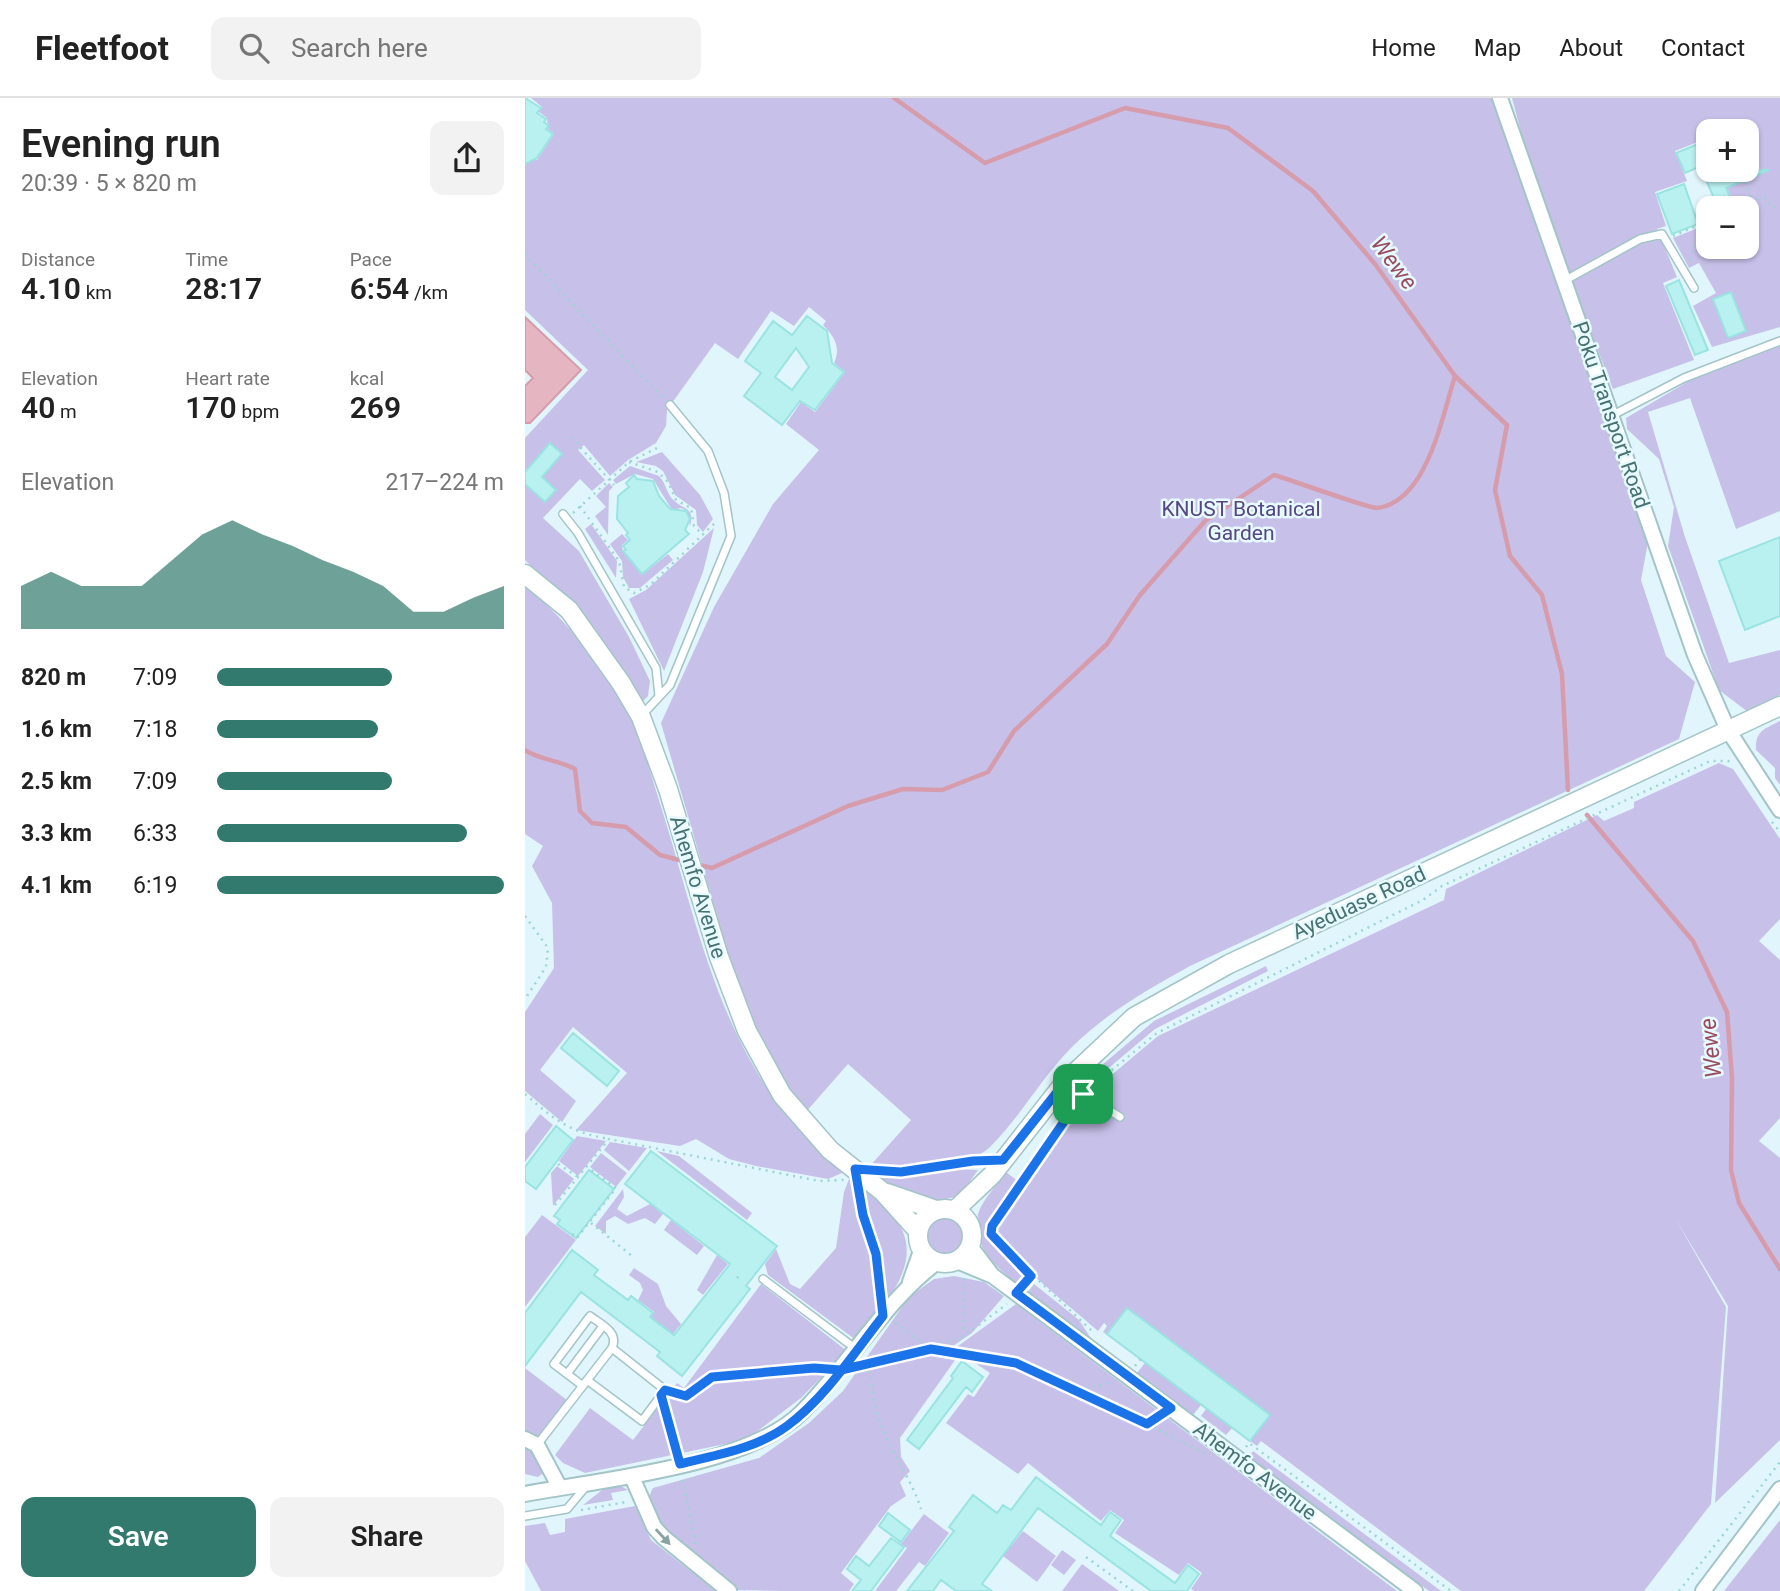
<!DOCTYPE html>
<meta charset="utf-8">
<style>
body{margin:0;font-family:Roboto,sans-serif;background:#f2f2f2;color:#222;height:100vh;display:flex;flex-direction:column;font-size:26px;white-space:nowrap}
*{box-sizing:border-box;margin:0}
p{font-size:23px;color:#767676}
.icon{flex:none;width:38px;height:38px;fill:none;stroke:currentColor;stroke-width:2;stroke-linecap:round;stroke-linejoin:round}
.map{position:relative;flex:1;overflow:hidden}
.panel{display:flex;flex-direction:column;background:#fff;width:525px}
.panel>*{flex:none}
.buttons{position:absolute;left:1171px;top:21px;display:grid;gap:14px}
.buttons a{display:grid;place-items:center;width:63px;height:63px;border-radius:14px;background:#fff;box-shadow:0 2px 5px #0004;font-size:35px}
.pin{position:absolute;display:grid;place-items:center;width:60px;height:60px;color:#fff;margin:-30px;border-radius:14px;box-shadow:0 4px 10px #0006}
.round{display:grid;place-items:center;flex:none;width:74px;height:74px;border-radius:14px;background:#f2f2f2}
.summary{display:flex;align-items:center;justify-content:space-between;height:119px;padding:0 21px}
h1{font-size:38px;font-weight:600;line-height:52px}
.metrics{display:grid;grid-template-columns:repeat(3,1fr);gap:10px;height:119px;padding:7px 21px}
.metrics div{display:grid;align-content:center}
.metrics b{font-size:30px;font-weight:600}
.metrics small{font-size:19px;font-weight:400}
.metrics p{font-size:19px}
.chart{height:196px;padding:14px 21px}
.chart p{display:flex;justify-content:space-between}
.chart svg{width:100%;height:126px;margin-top:7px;fill:#327a6d;opacity:.7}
.action{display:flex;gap:14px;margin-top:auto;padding:14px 21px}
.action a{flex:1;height:80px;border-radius:14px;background:#327a6d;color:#fff;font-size:28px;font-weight:600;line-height:80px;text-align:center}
.action a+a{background:#f2f2f2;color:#222}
ul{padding:0 21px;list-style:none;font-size:23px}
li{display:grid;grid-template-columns:112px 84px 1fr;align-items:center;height:52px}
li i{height:18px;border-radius:9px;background:#327a6d}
header{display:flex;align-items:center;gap:42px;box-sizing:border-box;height:98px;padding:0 35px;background:#fff;border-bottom:2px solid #e0e0e0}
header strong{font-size:33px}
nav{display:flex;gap:38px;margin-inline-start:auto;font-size:24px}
.search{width:490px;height:63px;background:#f2f2f2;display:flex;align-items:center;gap:18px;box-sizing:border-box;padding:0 24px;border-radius:14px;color:#767676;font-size:26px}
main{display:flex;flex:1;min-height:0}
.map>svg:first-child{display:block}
</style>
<header>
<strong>Fleetfoot</strong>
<div class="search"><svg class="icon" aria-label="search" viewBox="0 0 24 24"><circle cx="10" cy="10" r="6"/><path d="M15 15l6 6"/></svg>Search here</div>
<nav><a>Home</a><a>Map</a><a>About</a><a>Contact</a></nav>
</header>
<main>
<section class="panel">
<div class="summary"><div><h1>Evening run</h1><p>20:39 · 5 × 820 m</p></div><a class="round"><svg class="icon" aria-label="share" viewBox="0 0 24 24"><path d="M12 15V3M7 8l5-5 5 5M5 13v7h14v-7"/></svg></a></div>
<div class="metrics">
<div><p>Distance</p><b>4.10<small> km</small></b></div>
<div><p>Time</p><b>28:17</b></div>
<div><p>Pace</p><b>6:54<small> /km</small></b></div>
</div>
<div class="metrics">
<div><p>Elevation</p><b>40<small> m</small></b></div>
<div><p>Heart rate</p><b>170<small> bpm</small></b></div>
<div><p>kcal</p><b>269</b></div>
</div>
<div class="chart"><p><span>Elevation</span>217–224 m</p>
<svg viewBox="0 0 160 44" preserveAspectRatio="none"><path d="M0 44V29L10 24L20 29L30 29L40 29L50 20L60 11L70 6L80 11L90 15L100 20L110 24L120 29L130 38L140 38L150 33L160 29V44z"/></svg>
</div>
<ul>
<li><b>820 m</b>7:09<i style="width:61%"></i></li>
<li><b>1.6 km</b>7:18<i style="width:56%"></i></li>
<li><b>2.5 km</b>7:09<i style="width:61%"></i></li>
<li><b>3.3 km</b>6:33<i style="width:87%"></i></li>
<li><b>4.1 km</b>6:19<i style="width:100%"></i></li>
</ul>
<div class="action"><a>Save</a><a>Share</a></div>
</section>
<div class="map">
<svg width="1255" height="1493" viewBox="0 0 1255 1493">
<rect width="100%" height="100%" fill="#e1f6fc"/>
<path fill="#c7c0e9" d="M6 0H974L1123 444 1116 482 1141 558 1170 584 1154 641 665 868C622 892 581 915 546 950 516 980 495 1020 464 1050 442 1071 374 1071 344 1069L386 1022 323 966 280 1015 254 978 217 904 136 625 189 509 248 406 294 352 261 326 276 304 290 314 320 274 309 265C316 250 310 239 298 227L301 223 284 209 269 228 246 213 213 261 190 245 142 312 141 328 131 345 103 362 85 378 59 347 53 352 80 382 67 393 55 381 18 420 54 453 104 539 125 583 123 598 118 603 68 529 0 462V340L63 272 0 212V67L9 61 12 62 29 36 23 31 22 20 14 14 17 9Z
M987 0H1255V229L1187 249 1168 208 1191 195 1174 165 1164 170 1148 140 1183 126V149H1222V110H1211L1202 90 1232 78 1222 53V33H1183V40L1150 53 1162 83 1130 94 1141 128 1132 131 1152 179 1138 185 1169 262 1088 291 1014 102Z
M1255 248V413L1211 431 1165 300 1123 314 1160 439 1204 565 1255 552V597L1223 614 1194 592 1143 448 1149 409 1134 361 1102 331 1101 320 1169 280Z
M137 354 175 397 188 421 178 434 172 427 171 412 150 397 138 373 131 368 111 364Z
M105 368 134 378C140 385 141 391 145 398 154 412 171 407 165 428L162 413 156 410 147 412 128 381 110 376 91 386 88 382Z
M84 385 88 389 84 393 83 437 70 418 81 409 71 398Z
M66 426 92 463 91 480 60 431Z
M189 430 178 474 139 573 104 501 121 492Z
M97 436 103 442 97 447 98 454 117 477 143 456 148 462 115 490H104L98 479 97 463 85 446Z
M0 487C44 525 82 571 108 624 119 647 125 675 133 699 162 789 181 886 229 969 252 1010 283 1043 317 1075L303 1081 231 1068 204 1061 171 1041 155 1048 51 1032 102 975 48 929 15 972 51 1003 37 1024 0 993V914L29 870 27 805 7 768 18 748 0 736Z
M1255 623V687L1250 680V670L1231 652C1230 633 1239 631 1255 623Z
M1194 665 1208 671 1255 741V821L1234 843 1255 862V1020L1234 1043 1255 1060V1342L1190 1405 1203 1208 1150 1120 1201 1209 1186 1406 1119 1493H936L736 1343 732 1348 707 1330 701 1337 676 1318 681 1311 676 1307 668 1317 612 1275 620 1265 578 1234 582 1228 579 1225 573 1233C551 1213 477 1156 470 1131L551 1011 561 999 565 1002 569 998 565 995 633 938 919 802 921 791 1072 717 1079 723 1109 710V704Z
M741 868 743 873 630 931 560 990 557 984 629 923Z
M15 1016 28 1027 0 1064V1036Z
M52 1038 81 1043 53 1078 34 1063Z
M85 1044 122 1050 104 1073 79 1052Z
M132 1053 154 1058 227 1115 222 1122Z
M76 1055 102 1075 91 1089 65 1069Z
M32 1068 49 1081 28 1108 26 1075Z
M429 1071 453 1072 435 1097C402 1110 381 1096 351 1081Z
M481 1074 494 1084 462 1128 463 1138 499 1175 491 1185C470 1168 446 1147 453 1116 457 1102 473 1086 481 1074Z
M324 1081C337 1091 353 1099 363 1111 408 1160 362 1201 331 1242L243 1177 240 1166 251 1151 265 1186 275 1191 311 1150 319 1094Z
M98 1091 99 1099 92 1111 102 1118 125 1106 138 1116 130 1126 120 1120 103 1126 90 1118 81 1123V1136L70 1128Z
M399 1138a21 21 0 1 1 42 0a21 21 0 1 1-42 0Z
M17 1117 51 1142 0 1209V1139Z
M146 1122 179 1148 172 1157 139 1132Z
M192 1157 203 1166 178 1197 172 1192Z
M109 1170 133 1186 141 1208 156 1226 148 1236 126 1219 129 1214 113 1202 118 1192 115 1185 104 1177Z
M429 1178 459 1184 479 1198 447 1235 428 1248 425 1256 432 1258 428 1265 375 1340 376 1359 385 1373 375 1384 381 1398 366 1408 316 1475 329 1486 324 1493C305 1493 222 1493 210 1492 185 1481 108 1420 128 1390L234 1360 284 1325 318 1293 384 1199 409 1181Z
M236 1186 322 1253 276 1300 230 1335 210 1344 60 1375 38 1365 30 1357 65 1310 108 1342 152 1285 159 1290Z
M509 1186 554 1222 569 1245 503 1194Z
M491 1206 872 1493H669L666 1491 677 1475 663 1465 654 1477 590 1435 599 1422 585 1412 576 1423 503 1365 493 1376 421 1325 443 1296 449 1299 465 1275 429 1251Z
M0 1270 42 1302 11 1342 21 1373 13 1379 0 1376Z
M728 1353 916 1493H904L724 1359Z
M92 1386 103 1392 86 1395 88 1402 58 1407 81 1389Z
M110 1408 126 1442 191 1493H16L0 1463V1428L20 1425 25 1437 40 1434V1421Z
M399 1416 424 1435 400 1468 394 1464 371 1493H350L382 1450 376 1446Z
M1255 1422V1493H1199Z
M498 1433 531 1458 512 1484 478 1458Z
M537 1452 551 1462 539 1477 526 1467Z
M557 1466 594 1493H537Z"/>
<path fill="#e5b6c2" stroke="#d69cab" stroke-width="2" d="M0 219 56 272 5 325H0V288L8 280 0 272Z"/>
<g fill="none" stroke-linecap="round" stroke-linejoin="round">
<path stroke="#d69cab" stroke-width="4.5" d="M369 0 460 65 600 10 703 30 788 93 850 166 930 278 982 327 970 392 985 458 1017 497 1037 576 1043 692
M0 652C15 662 34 662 50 671L55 713 67 725 101 729 135 757 158 763
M1062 717 1168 843 1202 914 1207 980 1206 1072 1214 1105 1255 1171
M170 766 187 770 323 708 378 691 417 692 463 674 489 633 582 546 615 497 680 423 749 377C764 381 845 411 852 410 902 404 917 319 930 278"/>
</g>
<path fill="#b8f1f0" stroke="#99e3e1" stroke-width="2" fill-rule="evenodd" d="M0 0 16 10 12 15 21 21 19 24 24 28 21 31 28 36 12 60 0 66Z
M1183 42V65L1160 75 1151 55Z
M1177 72H1244L1201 90 1210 110H1193Z
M1159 86 1173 126 1147 136 1132 96Z
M1154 182 1183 252 1170 257 1141 188Z
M1206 194 1221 233 1203 240 1188 201Z
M282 218 302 233 307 265 319 274 290 312 275 303 257 327 219 298 236 275 220 263 248 223 267 237ZM271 250 284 269 267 292 250 279Z
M25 345 37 356 17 379 31 392 20 404 0 386V374Z
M109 377 112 381 128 383 134 398 145 411 161 413 165 421 160 432 164 436 117 476 98 453 101 452 98 448 105 442 101 437 103 435 92 421 93 398 104 389 101 385Z
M1255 439V518L1220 532 1194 463Z
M48 935 94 973 82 988 36 950Z
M31 1028 48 1042 11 1091 0 1083V1069Z
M126 1053 252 1148 221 1188 225 1191 157 1278 132 1258 135 1254 56 1194 0 1268V1215L47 1152 73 1172 69 1177 103 1202 106 1198 128 1215 125 1219 149 1237 205 1166 100 1086Z
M64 1072 89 1091 51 1140 32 1126 35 1122 29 1118Z
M602 1210 745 1317 725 1343 582 1236Z
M437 1263 458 1279 447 1294 441 1289 394 1351 382 1342 428 1280 426 1278Z
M511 1379 576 1427 585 1414 596 1422 585 1438 650 1485 663 1467 674 1476 662 1493H626L513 1410 457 1486 467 1493H431L416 1482 408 1493H382L429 1433 424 1429 448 1397 472 1415 478 1407 486 1412Z
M363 1415 385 1432 376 1444 354 1428Z
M366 1440 379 1449 346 1493H327L336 1482 322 1471 331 1458 344 1468Z"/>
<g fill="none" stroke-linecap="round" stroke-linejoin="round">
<g stroke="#a3c5c7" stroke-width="10">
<path id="service" d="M1039 183 1115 141 1137 136 1169 190
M1088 317 1159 280 1255 243
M38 416 53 435 131 570 134 598
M116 618 145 587 206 438 199 395 183 353 145 307
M541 985 595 1019
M238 1181 331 1251
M42 1276 78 1228
M58 1288 29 1266 65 1218C77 1227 94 1234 87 1250
M12 1347 87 1250 140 1292 117 1323 62 1282
M0 1418 42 1411 63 1386"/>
</g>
<g stroke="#a3c5c7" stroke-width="18">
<path id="minor" d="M975 0 1170 557 1203 632 1255 712
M445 1148 467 1177
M432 1163 468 1178 491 1195 890 1493
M385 1184 396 1153
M0 1341 12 1347 35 1390
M107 1379 129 1429 138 1439 204 1493
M0 1396C74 1382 224 1368 277 1314 325 1266 358 1205 412 1164
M1178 1493 1255 1391"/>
</g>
<g stroke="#a3c5c7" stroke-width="21">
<path id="tertiary" d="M0 476 44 512 96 585 116 619 143 691 194 859 222 933 257 997 305 1052 358 1094 393 1133
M362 1095 411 1112
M393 1138a27 27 0 1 1 54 0a27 27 0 1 1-54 0Z
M430 1112 467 1077 540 984 609 919 704 866 1255 608"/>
</g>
<path stroke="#9cd5d4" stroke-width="2.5" stroke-dasharray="2 5" stroke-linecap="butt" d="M1220 84 1227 104
M1214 110 1240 99 1246 108 1255 111
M1148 138 1183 123
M0 156 138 300
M1165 162 1177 126
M46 339 89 387
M104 364 133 374 143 384 151 402 166 410 169 428 178 437
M55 408 94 463 99 489 109 495 125 487 191 424
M48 415 104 364 134 349
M1247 724 1255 734
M0 818 23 850 21 869 0 901
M565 990 632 935 898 802 917 788 1185 663H1206
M0 996C30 1022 44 1034 84 1041
M552 1005 466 1132 468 1139 567 1233
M33 1066 53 1079
M356 1073 376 1074 457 1062
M334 1095 351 1156 356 1197
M30 1107 84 1041 294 1083 319 1082
M66 1125 107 1158
M47 1136 52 1140 91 1090 62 1069
M212 1180 216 1175
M439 1180V1236
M370 1225 406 1251 439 1238 482 1206
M343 1266C347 1283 348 1303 354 1320 364 1353 386 1379 396 1411
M337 1267 406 1251 491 1265 622 1326 634 1318
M610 1268 616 1261
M554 1292 588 1284
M149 1295 161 1298 187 1279 217 1274 296 1270
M140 1311 152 1355
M622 1326 681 1356
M721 1349 724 1345 926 1493
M158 1382 171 1448
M56 1412 101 1404
M561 1459 608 1493
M1154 1493 1255 1364"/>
<use href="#service" stroke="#fff" stroke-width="7"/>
<use href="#minor" stroke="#fff" stroke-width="14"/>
<use href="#tertiary" stroke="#fff" stroke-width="18"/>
</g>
<defs><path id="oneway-solid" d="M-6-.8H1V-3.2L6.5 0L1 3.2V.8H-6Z" transform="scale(1.75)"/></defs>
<use fill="#88a3a2" href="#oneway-solid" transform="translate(138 1439) rotate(47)"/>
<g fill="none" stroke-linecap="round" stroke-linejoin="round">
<g stroke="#fff" stroke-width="14">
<path id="route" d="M558 996 540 984 478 1062 448 1063 376 1074 330 1071 338 1117 351 1156 358 1218C329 1255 300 1300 262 1328 231 1351 190 1357 155 1366L136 1297 140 1292 161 1298 187 1279 289 1270 316 1272 406 1251 491 1265 622 1326 646 1310 491 1195 506 1178 466 1136 467 1128 558 996"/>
</g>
<use href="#route" stroke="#1a73e8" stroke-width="9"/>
</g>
<g text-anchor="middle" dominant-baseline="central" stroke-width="5" stroke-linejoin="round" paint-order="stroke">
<g font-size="21" fill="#487270" stroke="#e6faff">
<text transform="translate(1086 317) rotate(71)">Poku Transport Road</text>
<text transform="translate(173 789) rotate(73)">Ahemfo Avenue</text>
<text transform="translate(834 805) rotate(-25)">Ayeduase Road</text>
<text transform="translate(730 1373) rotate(37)">Ahemfo Avenue</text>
</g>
<g font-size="21" fill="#584684" stroke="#e6faff">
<text x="716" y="411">KNUST Botanical<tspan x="716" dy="24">Garden</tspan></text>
</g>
<g font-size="23" font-style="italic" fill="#9b4b5e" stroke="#e6faff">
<text transform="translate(869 165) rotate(53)">Wewe</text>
<text transform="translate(1186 950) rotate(-96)">Wewe</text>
</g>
</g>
</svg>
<div class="buttons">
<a>+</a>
<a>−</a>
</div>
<div class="pin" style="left:558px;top:996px;background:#1e9e55"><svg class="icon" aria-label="arrive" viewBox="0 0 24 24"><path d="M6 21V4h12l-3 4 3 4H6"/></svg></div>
</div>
</main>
